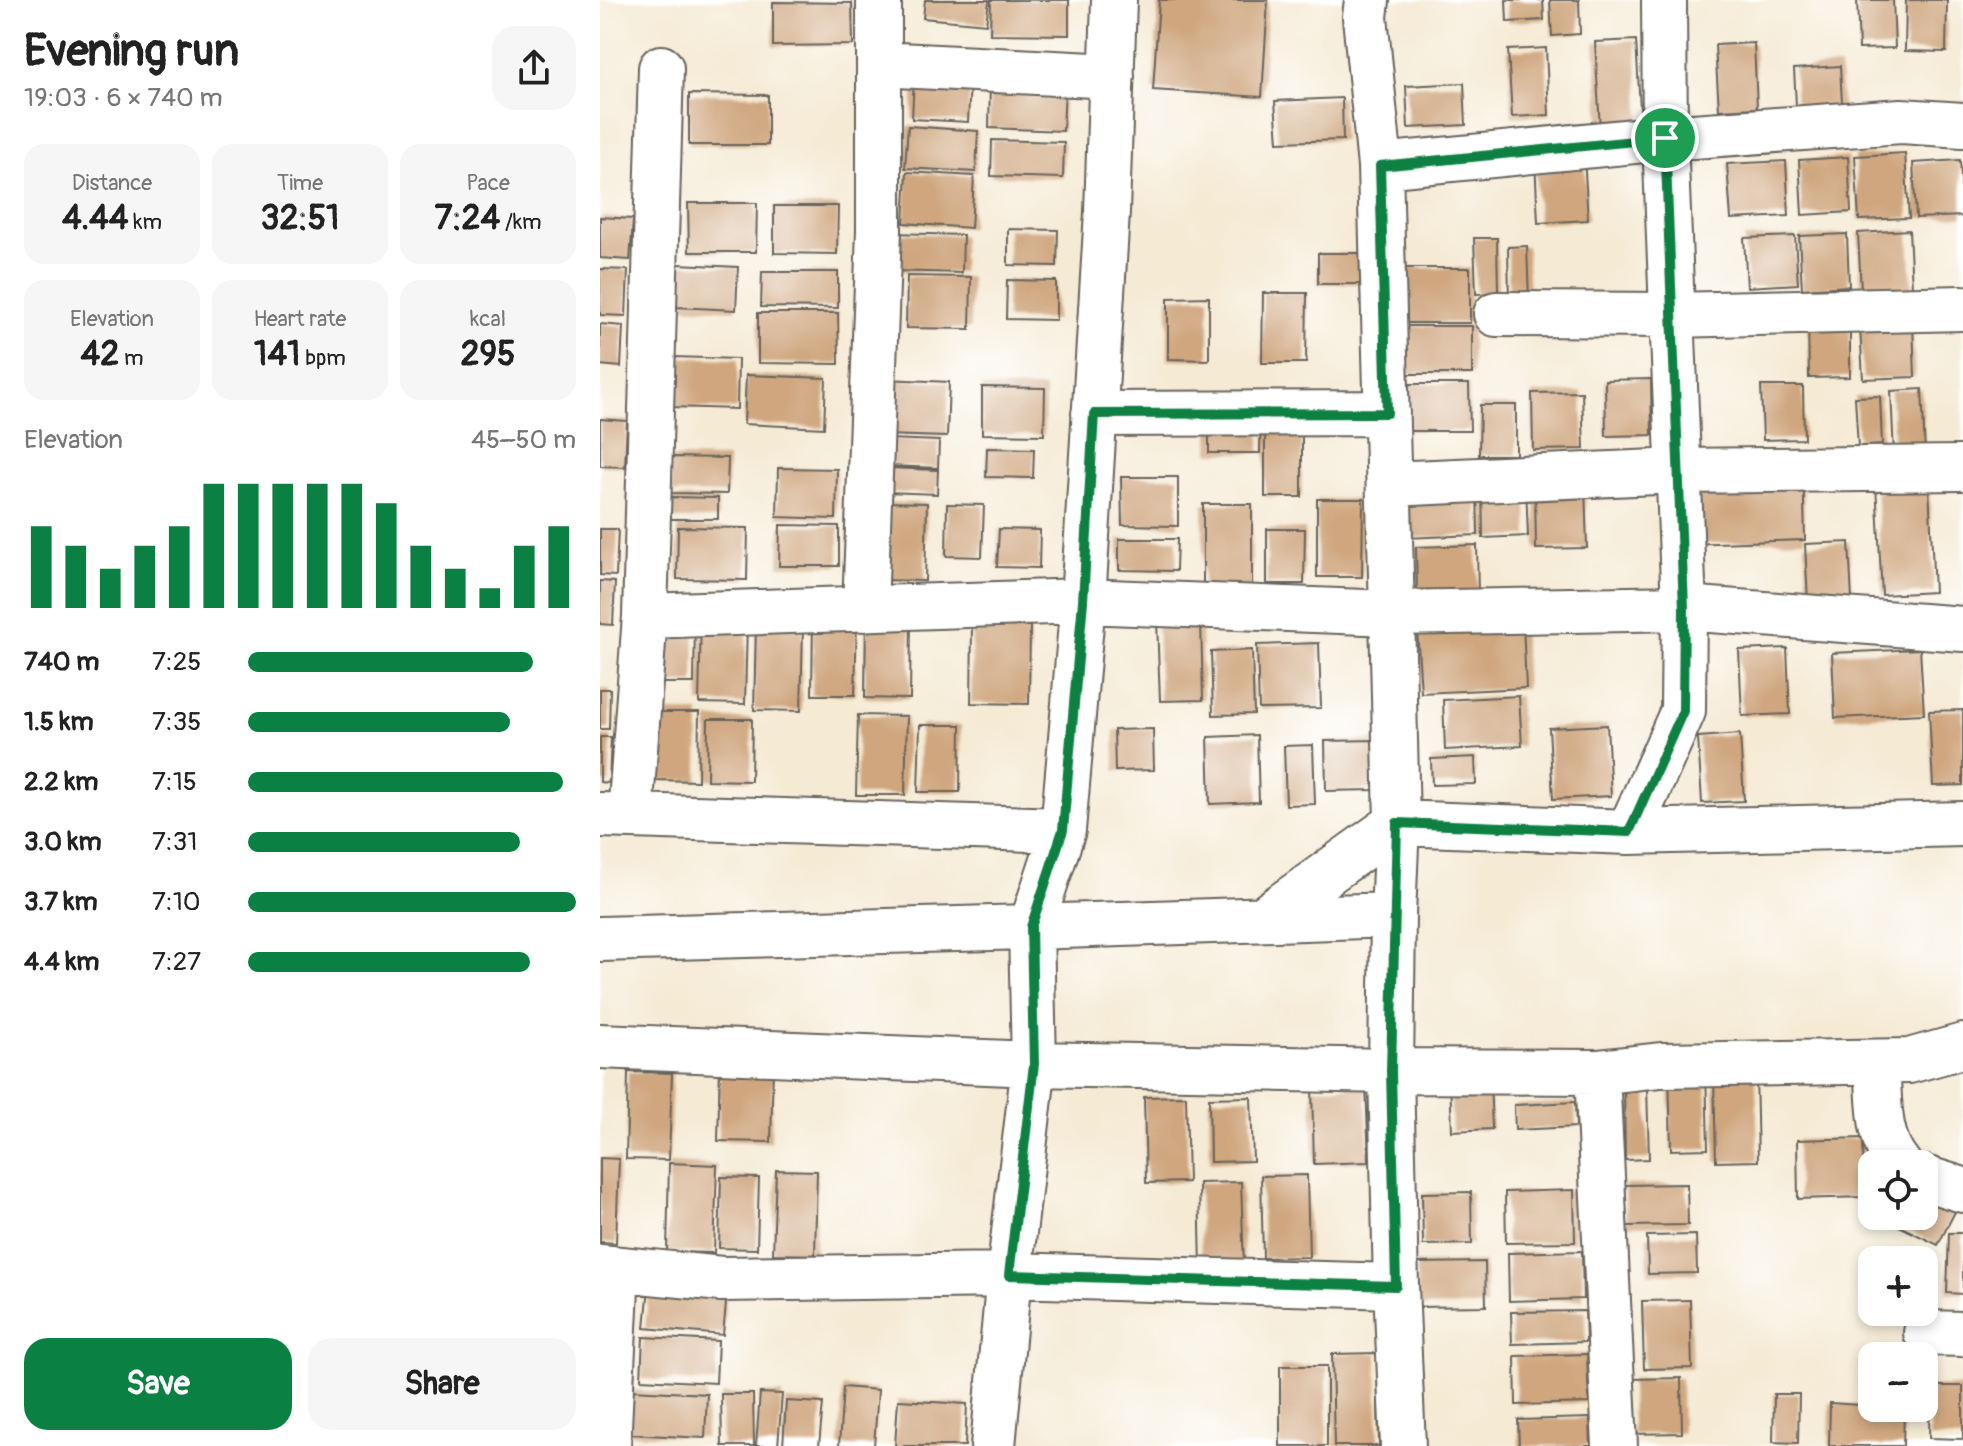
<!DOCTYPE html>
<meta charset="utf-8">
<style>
body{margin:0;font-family:Pangolin,sans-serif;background:#f6f6f6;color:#222;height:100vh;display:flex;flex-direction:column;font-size:30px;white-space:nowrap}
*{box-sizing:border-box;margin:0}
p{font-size:26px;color:#767676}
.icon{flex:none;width:44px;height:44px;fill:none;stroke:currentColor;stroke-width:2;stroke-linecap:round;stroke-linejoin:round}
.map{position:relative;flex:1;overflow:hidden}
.drawer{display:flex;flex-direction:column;background:#fff;width:600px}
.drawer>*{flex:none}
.controls{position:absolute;left:1258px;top:1150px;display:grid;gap:16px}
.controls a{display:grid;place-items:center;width:80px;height:80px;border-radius:16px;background:#fff;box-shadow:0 4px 12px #0003;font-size:40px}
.pin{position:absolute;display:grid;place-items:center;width:68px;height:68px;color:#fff;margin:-34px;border:4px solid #fff;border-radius:50%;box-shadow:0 2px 8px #0007}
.round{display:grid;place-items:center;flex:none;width:84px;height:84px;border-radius:24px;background:#f6f6f6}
.headline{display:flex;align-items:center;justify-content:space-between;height:136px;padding:0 24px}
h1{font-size:44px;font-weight:800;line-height:60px}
.metrics{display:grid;grid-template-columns:repeat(3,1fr);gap:12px;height:136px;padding:8px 24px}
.metrics div{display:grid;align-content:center;border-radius:20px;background:#f6f6f6;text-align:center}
.metrics b{font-size:34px;font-weight:800}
.metrics small{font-size:22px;font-weight:400}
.metrics p{font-size:22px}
.chart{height:224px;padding:16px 24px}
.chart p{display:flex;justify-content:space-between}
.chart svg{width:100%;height:144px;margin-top:8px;stroke:#0b8043;stroke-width:6}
.primary-button{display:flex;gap:16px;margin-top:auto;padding:16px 24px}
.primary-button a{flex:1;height:92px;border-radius:24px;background:#0b8043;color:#fff;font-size:32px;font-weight:800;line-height:92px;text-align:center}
.primary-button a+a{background:#f6f6f6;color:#222}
ul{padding:0 24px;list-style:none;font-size:26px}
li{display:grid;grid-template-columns:128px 96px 1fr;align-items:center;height:60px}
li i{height:20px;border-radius:10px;background:#0b8043}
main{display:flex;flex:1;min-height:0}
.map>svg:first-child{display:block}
</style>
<main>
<section class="drawer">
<div class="headline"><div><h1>Evening run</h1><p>19:03 · 6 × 740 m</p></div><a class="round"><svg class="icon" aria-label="share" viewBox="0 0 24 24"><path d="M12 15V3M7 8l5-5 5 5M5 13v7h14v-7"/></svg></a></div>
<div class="metrics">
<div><p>Distance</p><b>4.44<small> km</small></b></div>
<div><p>Time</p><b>32:51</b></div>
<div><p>Pace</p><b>7:24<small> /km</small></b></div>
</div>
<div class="metrics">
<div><p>Elevation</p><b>42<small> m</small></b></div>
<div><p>Heart rate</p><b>141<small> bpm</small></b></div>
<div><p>kcal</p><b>295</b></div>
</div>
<div class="chart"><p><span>Elevation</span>45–50 m</p>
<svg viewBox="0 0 160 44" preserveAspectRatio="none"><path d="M5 44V19M15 44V25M25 44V32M35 44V25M45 44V19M55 44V6M65 44V6M75 44V6M85 44V6M95 44V6M105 44V12M115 44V25M125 44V32M135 44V38M145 44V25M155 44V19"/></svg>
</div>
<ul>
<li><b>740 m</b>7:25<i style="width:87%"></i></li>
<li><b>1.5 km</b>7:35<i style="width:80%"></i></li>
<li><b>2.2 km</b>7:15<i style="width:96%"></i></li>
<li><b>3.0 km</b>7:31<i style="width:83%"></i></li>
<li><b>3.7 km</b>7:10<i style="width:100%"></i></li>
<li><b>4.4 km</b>7:27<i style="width:86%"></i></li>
</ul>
<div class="primary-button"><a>Save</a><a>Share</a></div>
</section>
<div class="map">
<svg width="1363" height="1446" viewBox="0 0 1363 1446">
<rect width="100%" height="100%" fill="#fff"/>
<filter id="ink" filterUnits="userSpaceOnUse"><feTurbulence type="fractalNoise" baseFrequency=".0125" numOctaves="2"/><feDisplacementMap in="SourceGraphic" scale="16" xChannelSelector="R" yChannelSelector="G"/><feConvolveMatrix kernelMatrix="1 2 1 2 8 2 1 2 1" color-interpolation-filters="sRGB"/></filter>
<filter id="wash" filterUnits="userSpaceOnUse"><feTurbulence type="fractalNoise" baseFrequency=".006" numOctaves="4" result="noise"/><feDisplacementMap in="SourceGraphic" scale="32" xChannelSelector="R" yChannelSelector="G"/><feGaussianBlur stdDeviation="1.8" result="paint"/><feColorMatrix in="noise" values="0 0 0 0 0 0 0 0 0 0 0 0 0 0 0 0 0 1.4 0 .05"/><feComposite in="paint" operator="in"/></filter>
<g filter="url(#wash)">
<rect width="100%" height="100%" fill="#f5ead4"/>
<g id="blocks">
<path fill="#cfa67e" d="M325 0H389L386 24 323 18Z
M391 0H469V35L390 34Z
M559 0H668L662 97 553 90Z
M906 0H943L944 20 907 22Z
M950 0H979L980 34 952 36Z
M1257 0H1293L1295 48 1259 49Z
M1306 0H1347L1346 52 1305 51Z
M173 2 252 3 253 45 173 46Z
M1036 40 1041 126 1000 129 995 42Z
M1154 43 1157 108 1119 110 1115 45Z
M946 48 949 115 912 117 908 50Z
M1240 66 1243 121 1197 123 1194 69Z
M314 77 370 80 368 122 312 119Z
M864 83 866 125 808 128 806 86Z
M390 84 465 87 463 131 389 128Z
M89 94 168 95V145H89Z
M742 98 743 140 678 142 675 101Z
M308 126 378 131 376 172 305 168Z
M392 140 464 142 463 178 391 176Z
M1305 153 1309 218 1259 220 1255 156Z
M984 156 988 220 938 223 935 159Z
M1248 157 1251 212 1202 215 1199 160Z
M1360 160 1363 216 1316 218 1313 163Z
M1186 161 1189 216 1131 219 1127 164Z
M307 172 374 176 371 228 304 223Z
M88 203H157L156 252H89Z
M174 206H238L237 254 174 253Z
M0 217 33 219 30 260 0 258Z
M408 229 458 230 457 266 408 265Z
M1309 230 1312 288 1261 291 1258 233Z
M293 233 363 235 362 273 292 271Z
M1247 234 1249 286 1202 289 1199 236Z
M1195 236 1198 284 1147 287 1144 238Z
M874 238H897L898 293 876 294Z
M927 246 929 301 909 302 908 247Z
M718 253H763V284H718Z
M78 264 138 267 136 310 76 307Z
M802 268H870V323H801Z
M0 269 28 270 26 316 0 315Z
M162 272H238V308L161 307Z
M307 276 371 277 370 329 306 328Z
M407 280 456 281V320L406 319Z
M663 293H707L706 363H662Z
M609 297V360L568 359V298Z
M158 313H238L239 364 158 363Z
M1250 316V377L1209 378 1208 317Z
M0 324 23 326 21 367 0 365Z
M1313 324 1315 377 1263 379 1260 327Z
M800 326H872V374H800Z
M73 357 138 359 137 409 72 407Z
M146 375 226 378 224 428 144 424Z
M286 379 349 382 347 437 284 435Z
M1051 379 1052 435 1006 436 1005 380Z
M807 384H869L870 431H807Z
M1161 386H1203L1204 439 1163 440Z
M382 387 445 388 444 435 382 434Z
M1322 389 1325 453 1294 455 1291 391Z
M982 392 984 449 933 450 932 393Z
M1280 396 1282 445 1258 447 1255 397Z
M880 405H916V455H879Z
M609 407H661L660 453H609Z
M0 419 27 421 25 467 0 466Z
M665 419H702V497H665Z
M288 439 339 441 338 468 287 466Z
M387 448 434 449 433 478 386 477Z
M71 457 128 458 127 494 71 493Z
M1203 461 1205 540 1087 544 1084 465Z
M1328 464 1334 592 1282 595 1275 466Z
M178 468 237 469 236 519 177 517Z
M285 468 338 470 337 494 284 492Z
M521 477H578V526L522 525Z
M926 485 928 536 883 538 882 486Z
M877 487 878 535 804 538 803 489Z
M985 487 987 548 936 549 935 488Z
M71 497 118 498V519H71Z
M717 499H763L762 577H717Z
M282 502 327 503 325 581 280 580Z
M347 504 384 505 382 557 346 556Z
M603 504H652V591H603Z
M180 525 239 526V566H179Z
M78 527 148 528 147 580 77 579Z
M0 529H18L16 576 0 575Z
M399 529 440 530 439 568 397 567Z
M667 529H705L704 584H667Z
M519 539H577L576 571 519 570Z
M1249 542 1252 600 1208 602 1205 544Z
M877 545 878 595 817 597 816 547Z
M0 581 15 582 13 625 0 624Z
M213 617H257L255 695H212Z
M266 619H311L310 699 265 698Z
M601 620 603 700 560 701 557 621Z
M101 621 147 622 145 704 99 703Z
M56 624 95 625 94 683H56Z
M923 624 926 688 821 693 817 629Z
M372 625 430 626 429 704 371 703Z
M156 626 203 627 201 711 154 710Z
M719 643 721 708 659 709 657 645Z
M1187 648 1190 714 1142 716 1139 650Z
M1320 649 1324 714 1235 718 1232 653Z
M652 650 654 714 613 715 611 652Z
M0 689H10L9 729H0Z
M919 696 922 746 845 750 843 700Z
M1363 710V785L1333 786 1329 711Z
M56 712H99L98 781 55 780Z
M258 715 307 716 305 795H256Z
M108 719H152L151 781 107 780Z
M320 725H361L360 792H318Z
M1007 725 1011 796 953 799 949 728Z
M553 729 554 770 515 771 514 730Z
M1140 734 1144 801 1102 803 1098 737Z
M657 735 659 802 610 804 608 737Z
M0 737H11L9 783 0 782Z
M776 740 777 790 726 791 725 741Z
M713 745 715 804 686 805 684 746Z
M875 757 876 784 832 785 831 759Z
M120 1065 173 1066 171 1142 118 1141Z
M1106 1068 1108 1149 1071 1150 1069 1069Z
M28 1072 72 1073 69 1160 26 1159Z
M1156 1073 1158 1161 1116 1162 1114 1074Z
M890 1079 892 1129 852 1131 850 1080Z
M766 1086 769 1162 714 1164 712 1088Z
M1047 1086 1049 1159 1025 1160 1024 1087Z
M586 1096 588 1182 546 1183 544 1097Z
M651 1097 653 1161 610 1162 609 1098Z
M975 1102 976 1127 915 1130 914 1105Z
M1263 1138 1264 1197 1198 1199 1197 1140Z
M0 1158 19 1159 16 1243 0 1242Z
M69 1163 117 1165 114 1253 67 1252Z
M176 1170 217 1171 215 1255 173 1254Z
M707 1175 709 1257 663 1258 661 1176Z
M121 1177 159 1178 157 1249 119 1248Z
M641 1182 644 1267 601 1268 599 1183Z
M1087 1184 1088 1225 1026 1226 1025 1185Z
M1324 1184 1360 1202 1338 1245 1293 1223 1297 1216H1324Z
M974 1190 975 1242 906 1243 905 1192Z
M871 1192 872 1244 823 1245 822 1193Z
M1349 1233H1363V1294L1347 1293Z
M1096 1235 1097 1273 1048 1274 1047 1236Z
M982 1251 983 1299 909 1301 908 1253Z
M885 1262 886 1306 817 1307 816 1263Z
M49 1286 127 1293 123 1335 45 1328Z
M1090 1300 1092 1368 1044 1369 1042 1301Z
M985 1311 986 1342 912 1344 911 1312Z
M43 1337 118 1341 116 1383 41 1379Z
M777 1353 779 1446H734L732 1354Z
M987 1354 989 1403 916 1405 915 1356Z
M680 1366H727V1446H680Z
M1081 1378 1082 1433 1032 1434 1031 1379Z
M1330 1386H1363V1439L1329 1438Z
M243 1387 278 1390 274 1446H239Z
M31 1390 107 1394 105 1438 28 1434Z
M160 1393 182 1394 178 1446H156Z
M121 1394H153L154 1446H122Z
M1174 1394H1199L1198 1443 1173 1442Z
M298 1400 367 1404 365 1446H295Z
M186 1401 223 1403 219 1446H183Z
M1230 1403 1304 1408 1303 1446H1229Z
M990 1418 991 1446H919L918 1420Z"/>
</g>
</g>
<g filter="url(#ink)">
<use href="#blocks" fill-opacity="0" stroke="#68645c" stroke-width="2"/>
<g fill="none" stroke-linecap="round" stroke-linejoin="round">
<g stroke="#68645c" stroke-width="48">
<path id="minor" d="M514 0 507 212 483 601 792 613 797 823 1029 832
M767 0 765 17 780 166 792 613 1084 608 1363 629
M279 64 512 76
M1363 125 1301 121 1065 138 1084 608 1083 711 1029 832 1363 824
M780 166 1065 138 1064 0
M896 314 1072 315 1363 308
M494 414 787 413
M789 484 1079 471 1363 468
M265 609 279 230V0
M45 616 61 68
M0 815 463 830 431 927 0 939
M30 816 45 616 483 601 463 830
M663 919 797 823 793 915
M0 1046 434 1064 431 927 793 915 791 1071 997 1072 1015 1446
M1277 1063C1280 1097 1276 1137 1299 1164
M997 1072 1061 1065 1309 1061 1363 1046
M1324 1178 1363 1190
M0 1267 122 1279 409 1275 434 1064 791 1071 796 1286
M1326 1333 1363 1334
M8 1446 17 1269
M393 1446 409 1275 796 1286 803 1446"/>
</g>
<use href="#minor" stroke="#fff" stroke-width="44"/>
</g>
</g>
<g fill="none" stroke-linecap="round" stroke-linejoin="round" filter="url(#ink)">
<g stroke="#fff" stroke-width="16">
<path id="route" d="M1065 138 1084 608 1083 711 1029 832 797 823 791 1071 796 1286 409 1275 434 1064 431 927 463 830 483 601 494 414 787 413 780 166Z"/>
</g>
<use href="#route" stroke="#0b8043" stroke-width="10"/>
</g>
</svg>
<div class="controls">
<a><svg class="icon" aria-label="locate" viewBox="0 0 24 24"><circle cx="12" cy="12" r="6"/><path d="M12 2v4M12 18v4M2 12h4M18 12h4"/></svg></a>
<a>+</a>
<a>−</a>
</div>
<div class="pin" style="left:1065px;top:138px;background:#1e9e55"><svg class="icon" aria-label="arrive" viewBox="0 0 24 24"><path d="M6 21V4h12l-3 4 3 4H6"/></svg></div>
</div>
</main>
